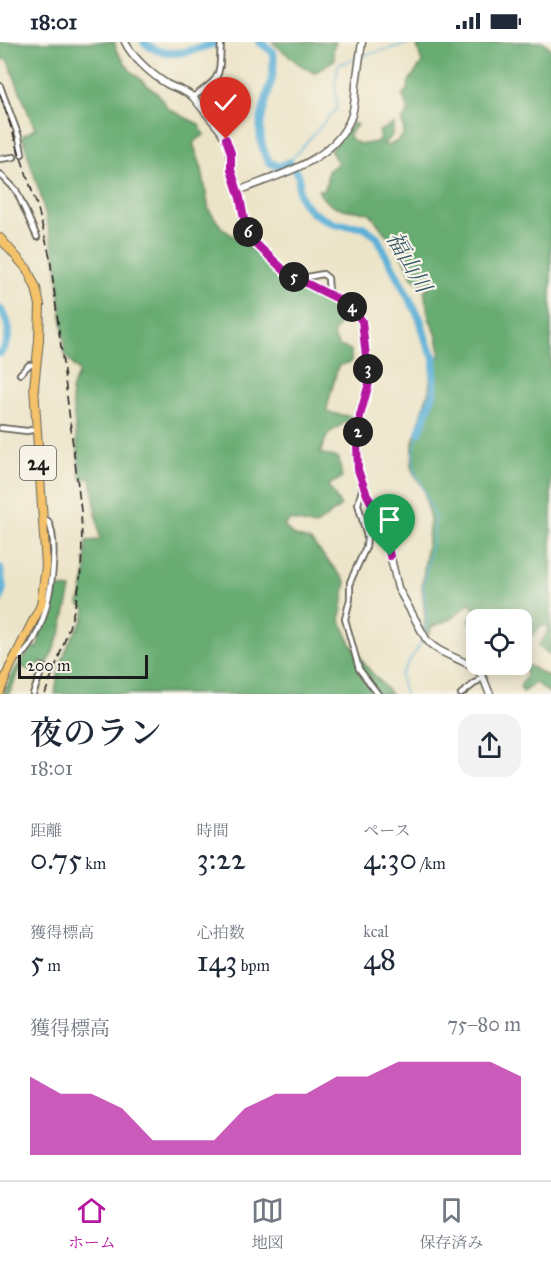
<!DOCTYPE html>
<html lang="ja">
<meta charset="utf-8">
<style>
body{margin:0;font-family:"IM FELL Great Primer","Noto Serif JP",serif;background:#f2f2f3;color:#1f2937;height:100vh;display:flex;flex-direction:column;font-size:22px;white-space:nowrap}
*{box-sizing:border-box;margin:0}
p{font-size:20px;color:#747a83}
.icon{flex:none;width:33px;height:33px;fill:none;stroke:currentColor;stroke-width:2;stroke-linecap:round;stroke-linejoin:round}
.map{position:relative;height:652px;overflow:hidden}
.details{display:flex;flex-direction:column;background:#fff;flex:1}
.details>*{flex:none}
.controls{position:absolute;left:466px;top:567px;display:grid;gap:12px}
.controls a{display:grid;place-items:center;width:66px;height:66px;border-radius:12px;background:#fff;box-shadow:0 3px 15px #0003;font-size:30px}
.scale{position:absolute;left:18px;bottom:15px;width:130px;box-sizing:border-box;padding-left:6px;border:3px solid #1c1c1c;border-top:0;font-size:16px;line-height:21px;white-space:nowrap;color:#1c1c1c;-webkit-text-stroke:4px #f7f3e8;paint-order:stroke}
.pin{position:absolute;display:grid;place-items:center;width:51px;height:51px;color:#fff;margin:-62px -26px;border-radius:50% 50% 50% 0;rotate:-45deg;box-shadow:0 0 6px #0007}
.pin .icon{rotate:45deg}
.km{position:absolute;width:30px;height:30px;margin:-15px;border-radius:50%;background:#222;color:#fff;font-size:16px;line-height:30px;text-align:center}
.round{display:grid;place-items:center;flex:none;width:63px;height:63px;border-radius:18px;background:#f2f2f3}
.headline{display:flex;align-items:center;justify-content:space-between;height:102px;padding:0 30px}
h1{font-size:33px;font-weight:600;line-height:45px}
.figures{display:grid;grid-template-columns:repeat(3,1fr);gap:9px;height:102px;padding:6px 30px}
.figures div{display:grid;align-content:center}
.figures b{font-size:30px;font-weight:600}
.figures small{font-size:16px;font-weight:400}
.figures p{font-size:16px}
.chart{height:168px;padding:12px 30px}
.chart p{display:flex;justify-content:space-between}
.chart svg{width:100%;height:108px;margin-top:6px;fill:#b5179e;opacity:.7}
.status{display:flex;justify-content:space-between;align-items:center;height:42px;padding:0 30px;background:#fff;direction:ltr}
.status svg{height:16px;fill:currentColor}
.dock{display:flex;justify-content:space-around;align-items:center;height:84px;border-top:2px solid #e0e1e3;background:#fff;font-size:16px;color:#747a83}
.dock a{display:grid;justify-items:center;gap:3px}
.dock .on{color:#b5179e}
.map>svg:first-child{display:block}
</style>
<div class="status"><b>18:01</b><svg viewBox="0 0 49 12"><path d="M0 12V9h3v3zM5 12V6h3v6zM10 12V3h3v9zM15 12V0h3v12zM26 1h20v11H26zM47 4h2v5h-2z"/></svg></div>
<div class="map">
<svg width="551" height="652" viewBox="0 0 551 652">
<rect width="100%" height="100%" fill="#f7f3e8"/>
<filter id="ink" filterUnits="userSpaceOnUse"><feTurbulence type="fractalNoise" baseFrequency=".0167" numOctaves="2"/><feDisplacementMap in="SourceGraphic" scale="12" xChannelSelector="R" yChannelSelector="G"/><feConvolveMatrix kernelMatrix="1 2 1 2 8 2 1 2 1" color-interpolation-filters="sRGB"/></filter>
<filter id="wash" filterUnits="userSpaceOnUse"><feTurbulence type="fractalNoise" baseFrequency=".008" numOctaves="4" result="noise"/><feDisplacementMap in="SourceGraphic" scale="24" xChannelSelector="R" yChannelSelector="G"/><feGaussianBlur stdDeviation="1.35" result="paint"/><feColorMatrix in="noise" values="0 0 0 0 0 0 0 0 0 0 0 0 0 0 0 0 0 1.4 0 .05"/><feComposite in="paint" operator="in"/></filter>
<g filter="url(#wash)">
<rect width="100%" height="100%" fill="#ece4c7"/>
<path fill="#67ac72" stroke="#426447" stroke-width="1.5" d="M0 0H115L116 8 130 28 158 52 168 67 199 82 204 93 193 101 202 127 209 168 222 186 249 205 288 240 324 256 348 277 338 284 333 293 339 304 351 308V320L338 324 326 370 353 375 328 392 320 411 339 416 342 436 328 443 341 464 315 484 290 478 284 484 293 493 311 499 346 540 340 578 351 602 366 624 391 652H55C57 633 62 614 71 597 78 585 82 584 86 568L79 562 86 531V499L100 498 91 436 81 437 71 348 79 330 65 313 57 222 41 155 22 94 35 87 7 17 0 18Z
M272 0H336L333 7 334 18 314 31 299 22Z
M416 0H544L551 7V613L538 604 546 593 548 586 542 582 533 593H522V578H477V594L473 593V586L468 578 477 573 470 560 453 576 431 585 430 592 424 589 425 575 422 545 430 478 424 447 413 430 412 424 413 400 429 348 432 317 441 314 436 291 429 276 424 249 433 239 421 242 412 235 406 220 370 171C351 168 326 168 318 148H324L326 143 328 129 338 121 330 108 353 81 357 83 348 94C358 104 363 103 377 100L380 95 379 89 394 82C393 94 391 96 383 102L388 104C402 97 407 94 402 79L409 68 402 53 408 47 409 39 422 21Z
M58 546 71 547 61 590 47 623 41 619 37 632 21 624 9 652H4C11 632 19 620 33 605L37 607 47 568Z
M522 620 551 636V652L535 641 523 650 520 645 526 634 525 627 516 623 522 622Z"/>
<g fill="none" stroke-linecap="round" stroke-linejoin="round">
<path stroke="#5bb0d7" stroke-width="1.5" d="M361 14 415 0
M289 120 337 66 335 44 338 23 357 16
M419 390 413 413 415 431 422 443 435 477 434 492 423 544 427 577 425 591
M405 652 400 633 423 598"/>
<path stroke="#5bb0d7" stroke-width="8" d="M144 0C164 20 195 8 218 0
M260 0 273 10C278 53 245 78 269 120L279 125 289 120 299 134V151L303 160 312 170 334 182 363 185 376 194 420 277 427 302 434 315V350L419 390
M0 267C11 281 12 298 0 311
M0 526 3 546 0 557"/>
</g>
</g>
<g filter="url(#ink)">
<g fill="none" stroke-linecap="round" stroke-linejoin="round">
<g stroke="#656258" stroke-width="8">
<path id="minor" d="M0 44 19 95 22 112
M193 55C223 35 219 34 221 0
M0 117 14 115
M0 132 16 148 37 195
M297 237 323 232 328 236 329 252
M20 332 29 323H36
M1 386 27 389 37 387
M363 444 358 462 367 495 366 505 350 540V557L345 577 359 627 378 652
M14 617C46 609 63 505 48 479L43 476
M33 652 43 625
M461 652 483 635"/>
</g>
<g stroke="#656258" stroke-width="9">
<path id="tertiary" d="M125 0C132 15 152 33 167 42 176 47 185 48 193 55L220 88 229 103 231 128 240 156 245 182 254 200 288 232 350 263 362 280 369 341 360 374 357 402 358 428 367 453 383 482 398 546 426 597C439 614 465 616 479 630 485 636 486 645 490 652
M238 149C277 133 331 121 350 78 355 67 355 54 356 42 358 28 360 14 362 0"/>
</g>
<g stroke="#656258" stroke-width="10">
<path id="primary" d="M0 196 27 227 36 246 40 263 39 298 34 345 46 524 41 563 10 625 0 649"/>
</g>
<use href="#minor" stroke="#fff" stroke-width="4.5"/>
<use href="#tertiary" stroke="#fff" stroke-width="6"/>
<use href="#primary" stroke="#f4c26a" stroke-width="8"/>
<path stroke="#1c1c1c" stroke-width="1.5" stroke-dasharray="9 4.5" stroke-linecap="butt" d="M0 52 38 167 50 215 81 469C82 496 83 522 78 549 72 584 57 619 45 652"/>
</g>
</g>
<g fill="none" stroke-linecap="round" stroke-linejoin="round" filter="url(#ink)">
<g stroke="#fff" stroke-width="12">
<path id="route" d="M226 97 231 111V128L240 156 245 182 254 200 288 232 350 263 362 279 369 341 360 374 357 402 358 428 367 453 383 482 390 514"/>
</g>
<use href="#route" stroke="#b5179e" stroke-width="8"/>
</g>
<g text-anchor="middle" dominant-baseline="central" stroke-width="4.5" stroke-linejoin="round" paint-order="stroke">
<rect fill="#f7f3e8" stroke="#5e5c59" stroke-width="1.5" x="20" y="404" width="36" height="34" rx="4.5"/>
<g font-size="20" font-weight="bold" fill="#1c1c1c">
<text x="38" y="421">24</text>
</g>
<g font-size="22" font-style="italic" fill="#355767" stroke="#f7f3e8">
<text transform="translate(409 220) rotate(60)">福山川</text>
</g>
</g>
</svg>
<div class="controls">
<a><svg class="icon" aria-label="locate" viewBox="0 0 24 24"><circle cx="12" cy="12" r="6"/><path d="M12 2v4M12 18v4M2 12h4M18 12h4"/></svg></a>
</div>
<div class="scale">200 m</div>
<div class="pin" style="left:390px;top:514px;background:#1e9e55"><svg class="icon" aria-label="arrive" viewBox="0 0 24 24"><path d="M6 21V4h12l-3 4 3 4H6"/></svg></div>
<div class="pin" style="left:226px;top:97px;background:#d93025"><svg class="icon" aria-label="check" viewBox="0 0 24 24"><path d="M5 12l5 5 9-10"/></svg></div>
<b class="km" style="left:358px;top:390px">2</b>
<b class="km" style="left:368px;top:327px">3</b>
<b class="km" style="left:352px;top:265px">4</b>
<b class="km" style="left:294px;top:235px">5</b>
<b class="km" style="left:248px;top:190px">6</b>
</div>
<section class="details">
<div class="headline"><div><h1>夜のラン</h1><p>18:01</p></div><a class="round"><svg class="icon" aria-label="share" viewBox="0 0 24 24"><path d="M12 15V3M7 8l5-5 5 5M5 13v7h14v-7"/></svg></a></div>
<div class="figures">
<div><p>距離</p><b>0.75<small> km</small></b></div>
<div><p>時間</p><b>3:22</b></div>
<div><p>ペース</p><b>4:30<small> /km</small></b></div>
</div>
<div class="figures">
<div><p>獲得標高</p><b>5<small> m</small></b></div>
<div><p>心拍数</p><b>143<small> bpm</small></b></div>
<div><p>kcal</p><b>48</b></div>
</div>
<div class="chart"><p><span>獲得標高</span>75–80 m</p>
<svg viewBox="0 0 160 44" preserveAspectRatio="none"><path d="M0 44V12L10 19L20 19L30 25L40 38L50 38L60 38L70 25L80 19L90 19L100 12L110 12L120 6L130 6L140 6L150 6L160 12V44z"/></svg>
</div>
</section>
<nav class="dock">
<a class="on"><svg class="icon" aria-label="home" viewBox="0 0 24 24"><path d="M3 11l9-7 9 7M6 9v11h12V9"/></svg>ホーム</a>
<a><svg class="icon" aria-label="map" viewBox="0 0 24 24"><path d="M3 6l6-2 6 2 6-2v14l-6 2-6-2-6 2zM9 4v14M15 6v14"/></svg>地図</a>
<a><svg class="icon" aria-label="saved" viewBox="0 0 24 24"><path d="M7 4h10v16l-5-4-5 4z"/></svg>保存済み</a>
</nav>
